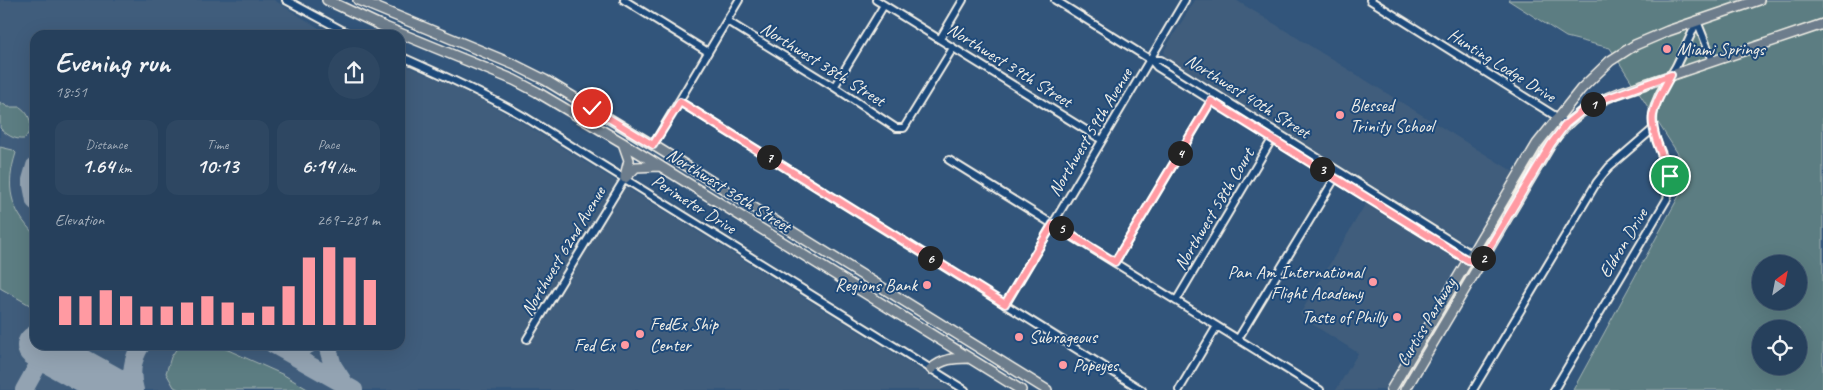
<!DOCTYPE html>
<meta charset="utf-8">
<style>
body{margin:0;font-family:Caveat,sans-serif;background:#2e4762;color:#f1f3f6;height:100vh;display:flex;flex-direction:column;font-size:19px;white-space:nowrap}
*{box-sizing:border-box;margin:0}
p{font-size:16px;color:#a4afbb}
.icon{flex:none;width:28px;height:28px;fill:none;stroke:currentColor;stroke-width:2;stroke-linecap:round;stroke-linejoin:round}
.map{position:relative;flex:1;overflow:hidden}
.sheet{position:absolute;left:30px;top:30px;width:375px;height:320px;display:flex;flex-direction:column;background:#26405c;border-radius:15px;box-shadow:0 5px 20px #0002,0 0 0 1px #425972}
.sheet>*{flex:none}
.needle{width:32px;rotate:32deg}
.fabs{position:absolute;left:1752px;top:255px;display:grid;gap:10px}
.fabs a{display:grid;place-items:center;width:55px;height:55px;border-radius:50%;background:#26405c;box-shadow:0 5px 20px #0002,0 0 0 1px #425972;font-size:25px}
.pin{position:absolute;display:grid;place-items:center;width:42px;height:42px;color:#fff;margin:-21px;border:2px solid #fff;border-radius:50%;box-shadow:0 1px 5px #0007}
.km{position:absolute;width:25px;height:25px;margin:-12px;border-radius:50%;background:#222;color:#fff;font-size:14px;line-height:25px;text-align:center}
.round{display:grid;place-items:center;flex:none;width:52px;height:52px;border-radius:26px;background:#2e4762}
.head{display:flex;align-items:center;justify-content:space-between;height:85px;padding:0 25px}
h1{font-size:28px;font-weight:700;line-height:38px}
.metrics{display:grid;grid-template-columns:repeat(3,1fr);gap:8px;height:85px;padding:5px 25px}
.metrics div{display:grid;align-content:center;border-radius:12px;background:#2e4762;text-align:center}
.metrics b{font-size:21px;font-weight:700}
.metrics small{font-size:14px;font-weight:400}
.metrics p{font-size:14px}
.chart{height:140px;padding:10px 25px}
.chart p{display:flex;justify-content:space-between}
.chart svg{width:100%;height:90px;margin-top:5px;stroke:#ff9aa2;stroke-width:6}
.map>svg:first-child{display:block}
</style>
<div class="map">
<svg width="1823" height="390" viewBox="0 0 1823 390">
<rect width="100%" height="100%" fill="#32557b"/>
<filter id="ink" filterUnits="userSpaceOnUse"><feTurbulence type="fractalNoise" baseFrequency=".02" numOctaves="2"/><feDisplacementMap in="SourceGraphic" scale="10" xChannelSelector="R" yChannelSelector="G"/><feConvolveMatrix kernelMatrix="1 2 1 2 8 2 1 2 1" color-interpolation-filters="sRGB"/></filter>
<g filter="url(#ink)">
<path fill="#3f5d7c" d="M0 0H274L319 28 336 35H35V345H400V63L465 91 516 119 953 390H0Z
M1195 0H1236L1514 172 1473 241 1469 243 1461 241 1166 57 1164 54 1165 49Z
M1366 203 1461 260 1384 390H1336L1358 353 1307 321 1300 314Z"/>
<path fill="#5b7d82" stroke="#a8b7b5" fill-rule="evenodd" d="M1508 0H1823V390H1573L1691 174 1610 48 1566 37ZM1761 264H1799V301H1761ZM1761 329H1799V366H1761Z
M0 102 8 107H20C32 115 34 129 24 139 14 140 7 135 0 128Z
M0 147 13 150 16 153C5 187 10 209 35 235V308L0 288Z
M179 345H217L284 375 309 390H180L174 387 166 373 171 357Z"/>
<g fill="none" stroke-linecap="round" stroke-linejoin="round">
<path stroke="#93a3b2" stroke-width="18" d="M35 166 31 180 35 201
M274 345 354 390
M327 345 333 366 344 383
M280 347 296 349 308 345
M24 390 49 345
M135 390C130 373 132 360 141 345"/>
<path stroke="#93a3b2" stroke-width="42" d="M38 346 117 390"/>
<g stroke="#f4f1e8" stroke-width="10">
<path id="minor" d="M286 0 351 35
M624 0 708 52
M876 0 1102 140
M1055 0 1151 60 1157 67 1461 256 1468 260 1480 263
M1370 0 1557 117 1566 124
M727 21 834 87 896 128H904L953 48
M1697 21 1713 61
M940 39 963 0
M400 56C443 75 485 94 525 117L965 390
M1151 60H1161L1473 255
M834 87 884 5
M680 102 1142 390
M653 145 739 0
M949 160 1320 390
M1115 262 1213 98
M1176 301 1274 136
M1005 305 1185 0
M527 339 625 178
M1238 339 1337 175
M1179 390 1217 326
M1473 390 1597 182 1609 167 1653 129
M1554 390 1667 199C1678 167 1651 148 1653 118 1653 99 1667 82 1676 66 1683 51 1691 36 1697 21"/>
</g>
<g stroke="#f4f1e8" stroke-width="12">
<path id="major" d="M327 0 380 25 514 80 537 92 623 143 1021 390
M358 0 515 65 545 80 653 145 1047 390
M623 143 629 160 625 176
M625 178 636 167 659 166
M931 369C943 359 953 358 968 358
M1391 390 1537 144 1581 89 1610 61 1635 45 1668 31 1759 0
M1405 390 1551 144C1568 118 1590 104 1619 93L1823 24"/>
</g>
<use href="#minor" stroke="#1f4a7a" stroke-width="6"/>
<use href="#major" stroke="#6d7d8c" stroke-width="9"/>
</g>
</g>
<g fill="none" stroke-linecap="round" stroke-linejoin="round" filter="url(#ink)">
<g stroke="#fff" stroke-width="10">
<path id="route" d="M592 108 653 145 680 102 1005 304 1053 224 1115 262 1211 101 1461 256 1468 260 1480 263 1551 144 1566 124 1587 107 1599 101 1671 75C1664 88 1656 100 1653 115 1650 131 1664 160 1670 176"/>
</g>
<use href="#route" stroke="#ff9aa2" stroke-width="6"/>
</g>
<g fill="#ff9aa2" stroke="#1f4a7a" stroke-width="2">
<circle cx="1667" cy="49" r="5"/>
<circle cx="1340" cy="115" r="5"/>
<circle cx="1373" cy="282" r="5"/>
<circle cx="927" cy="285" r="5"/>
<circle cx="1397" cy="317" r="5"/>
<circle cx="640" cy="334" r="5"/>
<circle cx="1019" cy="337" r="5"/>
<circle cx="625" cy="345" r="5"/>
<circle cx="1063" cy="365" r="5"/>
</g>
<g text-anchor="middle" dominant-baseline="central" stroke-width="4" stroke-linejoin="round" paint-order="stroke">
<g font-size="18" fill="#f4f1e8" stroke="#1f4a7a" text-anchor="start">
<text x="1677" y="49">Miami Springs</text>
<text x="1350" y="105">Blessed<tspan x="1350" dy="21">Trinity School</tspan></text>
<text x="1363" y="272" text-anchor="end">Pan Am International<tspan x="1363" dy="21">Flight Academy</tspan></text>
<text x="917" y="285" text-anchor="end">Regions Bank</text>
<text x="1387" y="317" text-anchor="end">Taste of Philly</text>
<text x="650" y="324">FedEx Ship<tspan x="650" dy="21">Center</tspan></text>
<text x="1029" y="337">Subrageous</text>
<text x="615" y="345" text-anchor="end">Fed Ex</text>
<text x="1073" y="365">Popeyes</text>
</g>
<g font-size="18" fill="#f4f1e8" stroke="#1f4a7a">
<text transform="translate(823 64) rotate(32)">Northwest 38th Street</text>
<text transform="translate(1010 65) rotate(32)">Northwest 39th Street</text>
<text transform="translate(1502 65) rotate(32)">Hunting Lodge Drive</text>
<text transform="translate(1248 96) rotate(32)">Northwest 40th Street</text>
<text transform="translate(1090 132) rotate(-59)">Northwest 59th Avenue</text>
<text transform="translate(729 190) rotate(32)">Northwest 36th Street</text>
<text transform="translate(694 204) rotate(32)">Perimeter Drive</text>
<text transform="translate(1214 209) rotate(-59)">Northwest 58th Court</text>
<text transform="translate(1623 243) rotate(-59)">Eldron Drive</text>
<text transform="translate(563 251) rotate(-59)">Northwest 62nd Avenue</text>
<text transform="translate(1426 322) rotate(-59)">Curtiss Parkway</text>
</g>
</g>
</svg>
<div class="fabs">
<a><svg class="needle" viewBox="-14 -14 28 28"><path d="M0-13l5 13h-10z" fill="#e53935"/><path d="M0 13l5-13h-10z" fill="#a4afbb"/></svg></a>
<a><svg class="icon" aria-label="locate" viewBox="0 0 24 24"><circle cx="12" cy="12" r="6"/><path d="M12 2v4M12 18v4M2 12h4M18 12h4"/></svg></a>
</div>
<div class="pin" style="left:1670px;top:176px;background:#1e9e55"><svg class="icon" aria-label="arrive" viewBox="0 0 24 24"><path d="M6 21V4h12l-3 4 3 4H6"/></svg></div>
<div class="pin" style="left:592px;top:108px;background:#d93025"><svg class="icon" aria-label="check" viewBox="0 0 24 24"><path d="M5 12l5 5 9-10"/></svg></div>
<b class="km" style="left:1593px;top:104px">1</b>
<b class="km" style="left:1483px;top:258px">2</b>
<b class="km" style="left:1322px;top:169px">3</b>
<b class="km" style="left:1180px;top:153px">4</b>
<b class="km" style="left:1061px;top:228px">5</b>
<b class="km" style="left:930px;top:258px">6</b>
<b class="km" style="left:769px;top:157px">7</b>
<section class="sheet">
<div class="head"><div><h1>Evening run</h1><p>18:51</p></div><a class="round"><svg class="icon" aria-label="share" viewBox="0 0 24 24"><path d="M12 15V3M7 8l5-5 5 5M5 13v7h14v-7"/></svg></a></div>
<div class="metrics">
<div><p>Distance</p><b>1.64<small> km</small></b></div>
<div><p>Time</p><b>10:13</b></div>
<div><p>Pace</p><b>6:14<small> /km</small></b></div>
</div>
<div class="chart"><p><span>Elevation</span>269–281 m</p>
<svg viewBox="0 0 160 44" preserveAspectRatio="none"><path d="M5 44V30M15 44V30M25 44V27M35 44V30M45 44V35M55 44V35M65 44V33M75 44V30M85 44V33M95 44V38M105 44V35M115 44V25M125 44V11M135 44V6M145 44V11M155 44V22"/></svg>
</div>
</section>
</div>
